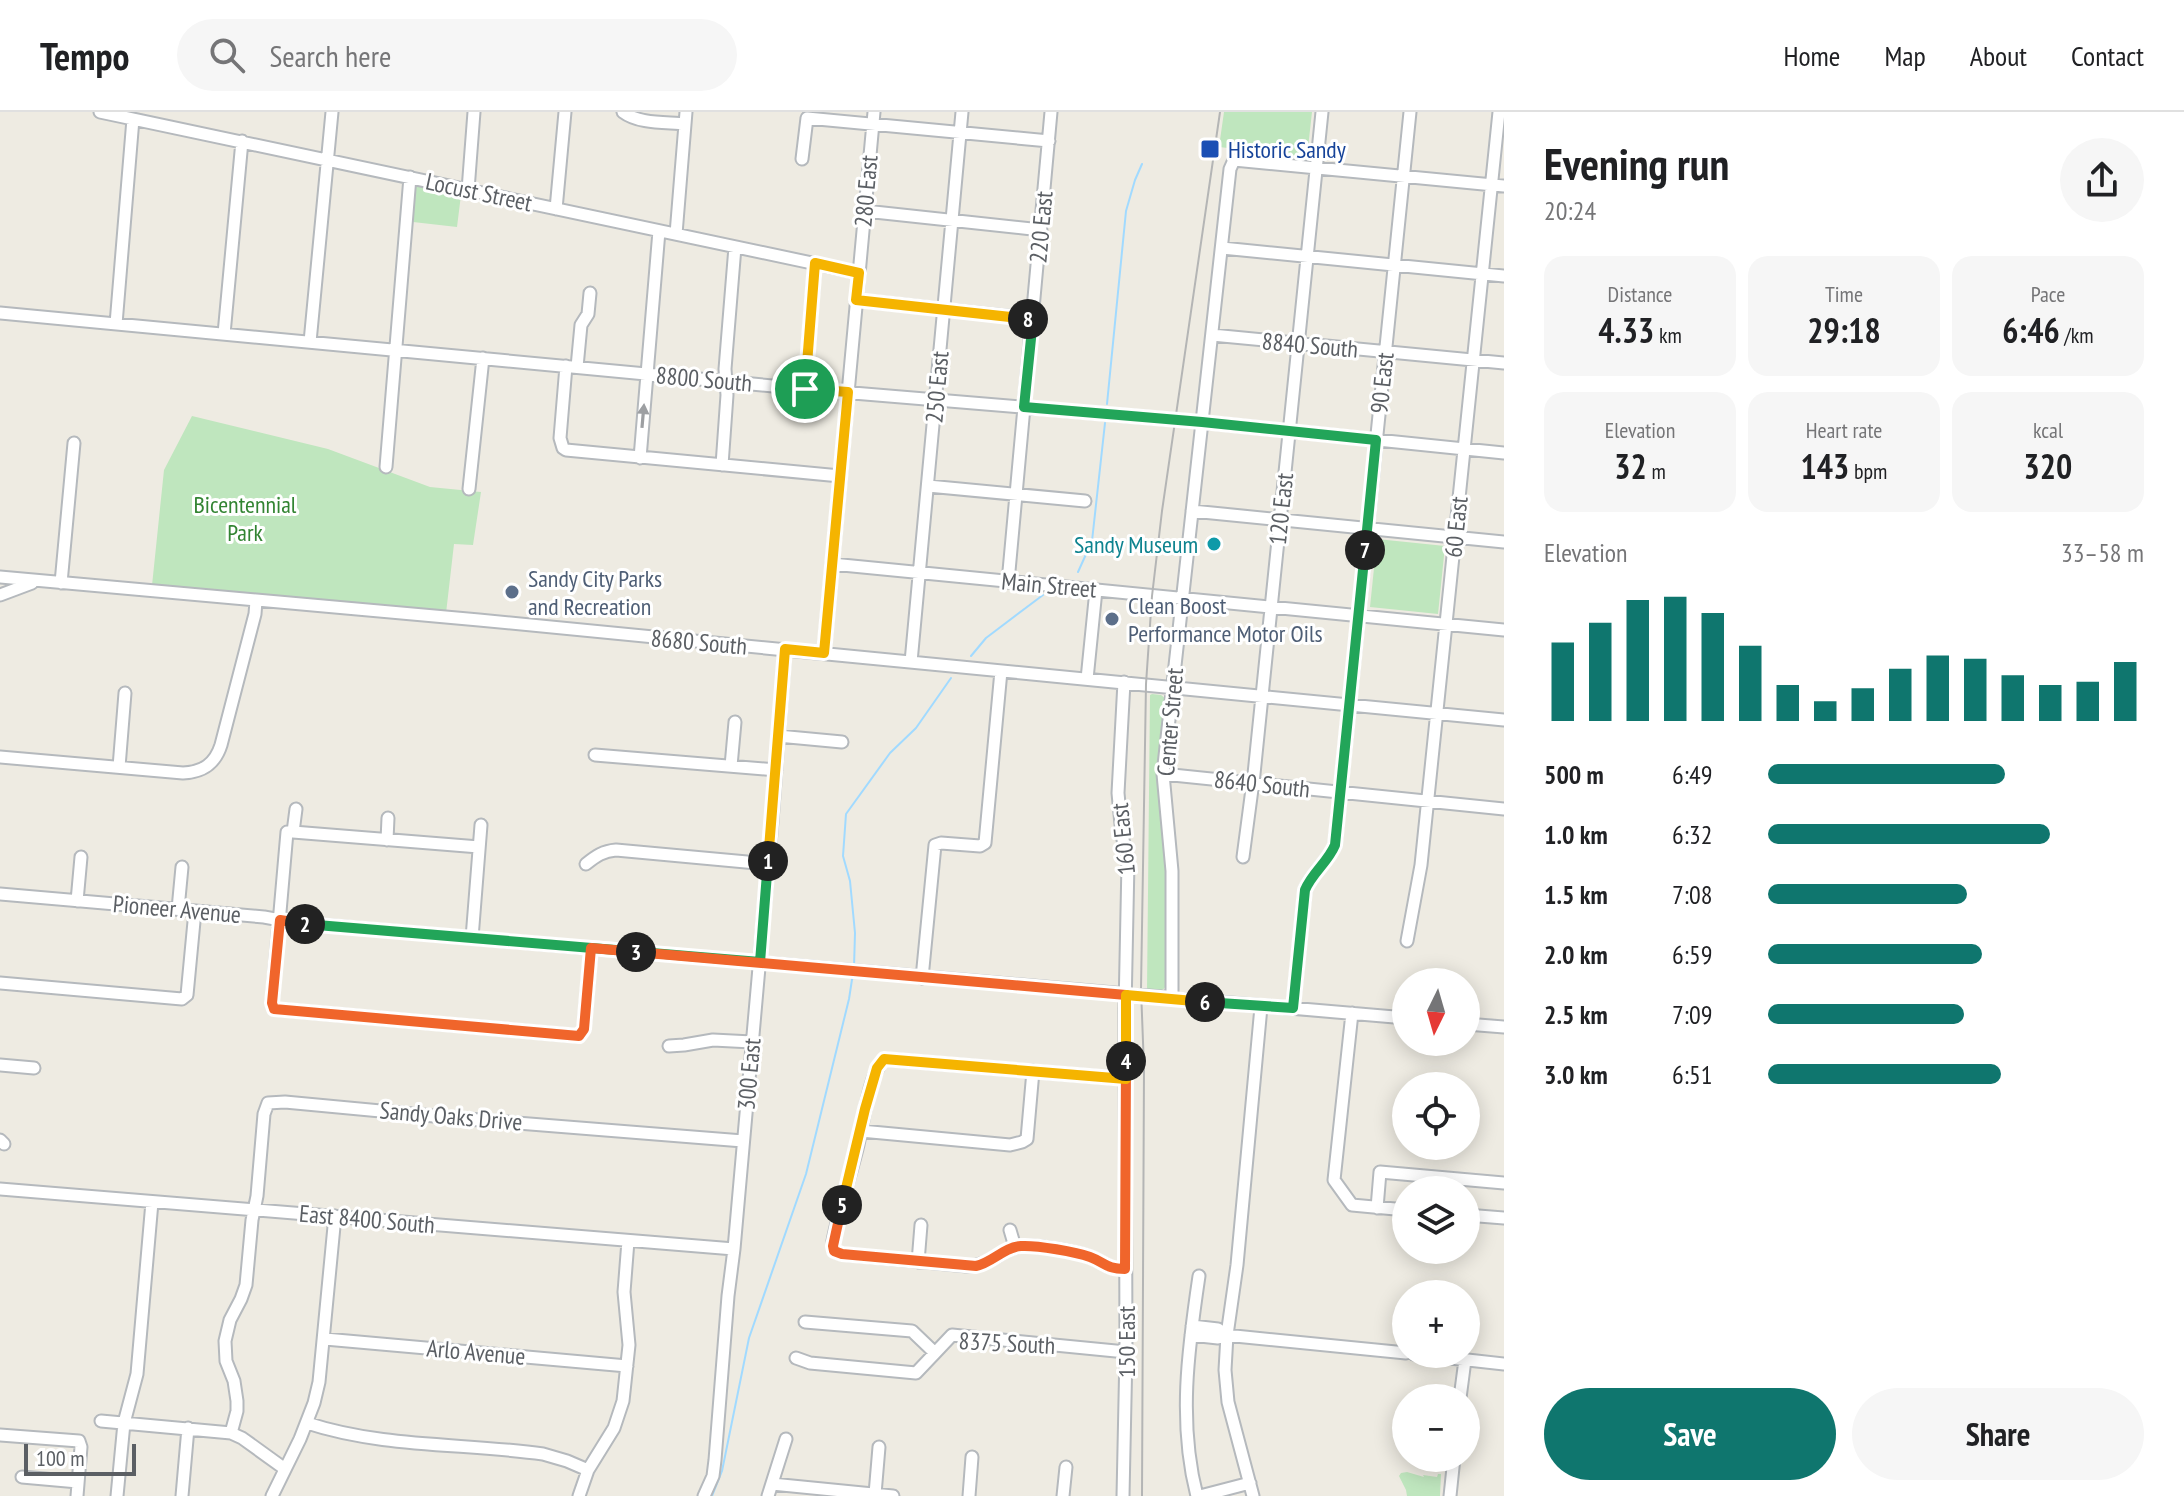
<!DOCTYPE html>
<meta charset="utf-8">
<style>
body{margin:0;font-family:"PT Sans Narrow",sans-serif;background:#f6f6f6;color:#202124;height:100vh;display:flex;flex-direction:column;font-size:30px;white-space:nowrap}
*{box-sizing:border-box;margin:0}
p{font-size:26px;color:#757577}
.icon{flex:none;width:44px;height:44px;fill:none;stroke:currentColor;stroke-width:2;stroke-linecap:round;stroke-linejoin:round}
.map{position:relative;flex:1;overflow:hidden}
.drawer{display:flex;flex-direction:column;background:#fff;width:680px}
.drawer>*{flex:none}
.needle{width:52px;rotate:185deg}
.fabs{position:absolute;left:1392px;top:856px;display:grid;gap:16px}
.fabs a{display:grid;place-items:center;width:88px;height:88px;border-radius:50%;background:#fff;box-shadow:0 4px 20px #0003;font-size:40px}
.scale{position:absolute;left:24px;bottom:20px;width:112px;box-sizing:border-box;padding-left:8px;border:4px solid #5b5f64;border-top:0;font-size:22px;line-height:28px;white-space:nowrap;color:#5b5f64;-webkit-text-stroke:6px #fff;paint-order:stroke}
.pin{position:absolute;display:grid;place-items:center;width:68px;height:68px;color:#fff;margin:-34px;border:4px solid #fff;border-radius:50%;box-shadow:0 2px 8px #0007}
.km{position:absolute;width:40px;height:40px;margin:-20px;border-radius:50%;background:#222;color:#fff;font-size:22px;line-height:40px;text-align:center}
.round{display:grid;place-items:center;flex:none;width:84px;height:84px;border-radius:42px;background:#f6f6f6}
.overview{display:flex;align-items:center;justify-content:space-between;height:136px;padding:0 40px}
h1{font-size:44px;font-weight:600;line-height:60px}
.stats{display:grid;grid-template-columns:repeat(3,1fr);gap:12px;height:136px;padding:8px 40px}
.stats div{display:grid;align-content:center;border-radius:20px;background:#f6f6f6;text-align:center}
.stats b{font-size:34px;font-weight:600}
.stats small{font-size:22px;font-weight:400}
.stats p{font-size:22px}
.chart{height:224px;padding:16px 40px}
.chart p{display:flex;justify-content:space-between}
.chart svg{width:100%;height:144px;margin-top:8px;stroke:#0f766e;stroke-width:6}
.button{display:flex;gap:16px;margin-top:auto;padding:16px 40px}
.button a{flex:1;height:92px;border-radius:48px;background:#0f766e;color:#fff;font-size:32px;font-weight:600;line-height:92px;text-align:center}
.button a+a{background:#f6f6f6;color:#202124}
ul{padding:0 40px;list-style:none;font-size:26px}
li{display:grid;grid-template-columns:128px 96px 1fr;align-items:center;height:60px}
li i{height:20px;border-radius:10px;background:#0f766e}
header{display:flex;align-items:center;gap:48px;box-sizing:border-box;height:112px;padding:0 40px;background:#fff;border-bottom:2px solid #e0e0e0}
header strong{font-size:38px}
nav{display:flex;gap:44px;margin-inline-start:auto;font-size:28px}
.search{width:560px;height:72px;background:#f6f6f6;display:flex;align-items:center;gap:20px;box-sizing:border-box;padding:0 28px;border-radius:44px;color:#757577;font-size:30px}
main{display:flex;flex:1;min-height:0}
.map>svg:first-child{display:block}
</style>
<header>
<strong>Tempo</strong>
<div class="search"><svg class="icon" aria-label="search" viewBox="0 0 24 24"><circle cx="10" cy="10" r="6"/><path d="M15 15l6 6"/></svg>Search here</div>
<nav><a>Home</a><a>Map</a><a>About</a><a>Contact</a></nav>
</header>
<main>
<div class="map">
<svg width="1504" height="1384" viewBox="0 0 1504 1384">
<rect width="100%" height="100%" fill="#eeebe2"/>
<path fill="#bfe6be" d="M1224 0H1312L1307 45 1219 35Z
M416 73 461 83 457 115 413 110Z
M192 304 328 337 430 375 481 380 473 433 454 432 445 510 151 483 164 358Z
M1377 427 1445 434 1438 502 1370 495Z
M1152 582 1161 583 1166 587 1157 670 1167 756V871C1164 881 1157 879 1147 879L1150 583Z
M1407 1360 1424 1365 1423 1363 1437 1365 1438 1362H1441L1440 1384H1407L1406 1378 1399 1364 1401 1361Z"/>
<g fill="none" stroke-linecap="round" stroke-linejoin="round">
<path stroke="#a1daff" stroke-width="2" d="M1107 292 1126 99 1135 68 1142 52
M1078 460 1092 429 1105 311
M971 544 986 526 1043 483
M854 855 855 821 850 769 843 744 846 702 890 641 916 616 951 566
M712 1384 722 1359 749 1226 806 1062 849 887 853 861"/>
<g stroke="#b5b9bd" stroke-width="15">
<path id="minor" d="M100 0 859 161
M623 0C639 12 665 10 685 12
M802 47 807 6 1049 29
M468 78 474 0
M556 97 565 0
M865 99 1041 118
M676 122 686 0
M1222 136 1504 164
M856 188 1033 207
M0 201 805 277 1202 310 1504 341
M116 212 133 7
M224 222 242 29
M1212 223 1504 251
M310 230 332 0
M566 254 560 326 563 336 566 338 840 364
M577 255 581 213 588 202 590 181
M805 277 815 151
M640 346 659 119
M722 353 727 283 725 257 735 135
M386 355 410 65
M928 374 1085 389
M469 377 483 246
M1192 399 1504 430
M832 452 1504 518
M0 465 479 508 1504 608
M1008 470 1051 0
M61 471 74 331
M0 483 32 471
M824 541 874 0
M911 550 962 0
M1087 567 1096 478
M778 624 842 630
M595 643 776 658
M0 645 183 661C203 660 215 652 221 633L255 502 256 489
M731 654 735 610
M119 655 125 581
M1163 662 1504 697
M296 697 293 720H287L272 891 274 897 579 924 584 917 591 836
M293 720 479 735
M387 728 388 706
M1243 745 1254 662 1322 0
M586 752C596 744 603 739 616 738L768 752
M0 782 264 805 297 811 1406 906
M77 789 81 745
M178 797 182 755
M472 826 481 713
M1407 829 1421 753 1499 0
M922 866 935 733 941 731 980 734 985 731 1001 559
M0 871 182 887 187 883 195 799
M1172 887V759L1163 662 1230 57 1234 48 1504 74
M1293 896 1305 778C1311 761 1328 750 1335 733L1410 0
M1352 901 1334 1068 1352 1093 1406 1098
M1466 912 1504 915
M669 934 684 933 713 928 752 930
M0 953 34 956
M861 1019 1010 1033 1022 1030 1027 1027 1033 959
M0 1028 4 1032
M0 1077 734 1137
M1377 1096 1380 1060 1504 1071
M1466 1103 1504 1106
M1010 1118 1015 1135
M918 1150 921 1113
M1125 1157C1106 1157 1106 1151 1090 1145 1073 1139 1044 1134 1026 1134 1003 1133 994 1154 967 1154L842 1142 834 1139 833 1129C839 1098 849 1068 857 1037 863 1014 868 964 884 947L1126 967
M805 1210 912 1219 935 1241 952 1223 1126 1240
M1192 1214 1218 1217 1225 1223
M1191 1223 1218 1226 1225 1223 1406 1241
M325 1227 627 1254
M1414 1242 1504 1252
M796 1246 810 1251 916 1261 935 1241
M1460 1286 1465 1248
M101 1309 231 1321 242 1326 285 1357
M307 1311C383 1336 465 1331 543 1342L567 1349 588 1358
M231 1321 237 1299V1289L234 1269 226 1249 225 1229 230 1208 241 1187 246 1173 252 1108 257 1084 264 1002 268 991 285 990 455 1006 743 1029
M0 1323 79 1329 81 1335 77 1384
M22 1365 78 1370
M772 1372 893 1384
M875 1382 879 1335
M117 1384 124 1311 137 1262 152 1090
M182 1384 188 1316
M272 1384 300 1327 314 1291 319 1270 335 1104
M579 1384 588 1358 614 1316 623 1289 629 1233 624 1180 628 1129
M704 1384 713 1364 715 1348 728 1184 734 1137 772 709 785 537
M768 1384 786 1327
M969 1384 972 1345
M1063 1384 1066 1355
M1123 1384 1126 1240 1125 897 1128 750 1122 723 1118 681 1124 570
M1197 1384C1178 1311 1188 1238 1199 1164
M1200 1384 1250 1371
M1253 1384 1228 1290 1225 1258 1227 1223 1237 1153 1261 895
M1450 1384 1454 1346"/>
</g>
<use href="#minor" stroke="#fff" stroke-width="11"/>
<path stroke="#b4b5b5" stroke-width="2" d="M1142 1384 1144 956 1141 877 1146 572 1152 484 1162 399 1220 0"/>
</g>
<defs><path id="oneway-solid" d="M-6-.8H1V-3.2L6.5 0L1 3.2V.8H-6Z" transform="scale(2)"/></defs>
<use fill="#9d9fa2" href="#oneway-solid" transform="translate(643 304) rotate(-85)"/>
<g fill="none" stroke-linecap="round" stroke-linejoin="round">
<g stroke="#fff" stroke-width="16">
<path id="split-1" d="M768 749 785 537 824 541 848 280 805 277"/>
</g>
<g stroke="#fff" stroke-width="16">
<path id="split-2" d="M305 812 760 850 768 749"/>
</g>
<g stroke="#fff" stroke-width="16">
<path id="split-3" d="M305 812 280 808 272 891 274 897 579 924 584 917 591 836 636 840"/>
</g>
<g stroke="#fff" stroke-width="16">
<path id="split-4" d="M636 840 1126 883V949"/>
</g>
<g stroke="#fff" stroke-width="16">
<path id="split-5" d="M842 1093 833 1134 834 1139 842 1142 976 1154C992 1151 1004 1135 1021 1134 1037 1133 1076 1140 1090 1145 1106 1151 1106 1157 1125 1157L1126 949"/>
</g>
<g stroke="#fff" stroke-width="16">
<path id="split-6" d="M842 1093 865 997 877 956 884 947 1126 967V883L1205 890"/>
</g>
<g stroke="#fff" stroke-width="16">
<path id="split-7" d="M1205 890 1293 896 1305 778C1312 761 1328 750 1335 733L1365 438"/>
</g>
<g stroke="#fff" stroke-width="16">
<path id="split-8" d="M1028 207H1033L1024 295 1202 310 1376 328 1365 438"/>
</g>
<g stroke="#fff" stroke-width="16">
<path id="split-9" d="M805 277 815 151 859 161 856 188 1028 207"/>
</g>
<use href="#split-1" stroke="#f5b400" stroke-width="10"/>
<use href="#split-2" stroke="#22a559" stroke-width="10"/>
<use href="#split-3" stroke="#f0652b" stroke-width="10"/>
<use href="#split-4" stroke="#f0652b" stroke-width="10"/>
<use href="#split-5" stroke="#f0652b" stroke-width="10"/>
<use href="#split-6" stroke="#f5b400" stroke-width="10"/>
<use href="#split-7" stroke="#22a559" stroke-width="10"/>
<use href="#split-8" stroke="#22a559" stroke-width="10"/>
<use href="#split-9" stroke="#f5b400" stroke-width="10"/>
</g>
<rect fill="#1a4fb4" stroke="#fff" stroke-width="3" x="1200" y="27" width="20" height="20" rx="4"/>
<circle fill="#0f9aa8" stroke="#fff" stroke-width="3" cx="1214" cy="432" r="8"/>
<g fill="#5c6f8a" stroke="#fff" stroke-width="3">
<circle cx="512" cy="480" r="8"/>
<circle cx="1112" cy="507" r="8"/>
</g>
<g text-anchor="middle" dominant-baseline="central" stroke-width="6" stroke-linejoin="round" paint-order="stroke">
<g font-size="24" fill="#164399" stroke="#fff" text-anchor="start">
<text x="1228" y="37">Historic Sandy</text>
</g>
<g font-size="24" fill="#5b5f64" stroke="#fff">
<text transform="translate(866 79) rotate(-85)">280 East</text>
<text transform="translate(479 80) rotate(12)">Locust Street</text>
<text transform="translate(1041 115) rotate(-85)">220 East</text>
<text transform="translate(1310 233) rotate(5)">8840 South</text>
<text transform="translate(704 267) rotate(5)">8800 South</text>
<text transform="translate(1382 271) rotate(-84)">90 East</text>
<text transform="translate(937 275) rotate(-85)">250 East</text>
<text transform="translate(1281 397) rotate(-84)">120 East</text>
<text transform="translate(1456 415) rotate(-84)">60 East</text>
<text transform="translate(1049 473) rotate(5)">Main Street</text>
<text transform="translate(699 530) rotate(5)">8680 South</text>
<text transform="translate(1170 610) rotate(-85)">Center Street</text>
<text transform="translate(1262 672) rotate(6)">8640 South</text>
<text transform="translate(1123 727) rotate(-96)">160 East</text>
<text transform="translate(177 797) rotate(5)">Pioneer Avenue</text>
<text transform="translate(749 962) rotate(-85)">300 East</text>
<text transform="translate(451 1004) rotate(5)">Sandy Oaks Drive</text>
<text transform="translate(367 1107) rotate(5)">East 8400 South</text>
<text transform="translate(1126 1230) rotate(-90)">150 East</text>
<text transform="translate(1007 1231) rotate(3)">8375 South</text>
<text transform="translate(476 1240) rotate(5)">Arlo Avenue</text>
</g>
<g font-size="24" fill="#328432" stroke="#fff">
<text x="245" y="392">Bicentennial<tspan x="245" dy="28">Park</tspan></text>
</g>
<g font-size="24" fill="#0d838f" stroke="#fff" text-anchor="end">
<text x="1198" y="432">Sandy Museum</text>
</g>
<g font-size="24" fill="#4e5e75" stroke="#fff" text-anchor="start">
<text x="528" y="466">Sandy City Parks<tspan x="528" dy="28">and Recreation</tspan></text>
<text x="1128" y="493">Clean Boost<tspan x="1128" dy="28">Performance Motor Oils</tspan></text>
</g>
</g>
</svg>
<div class="fabs">
<a><svg class="needle" viewBox="-14 -14 28 28"><path d="M0-13l5 13h-10z" fill="#e53935"/><path d="M0 13l5-13h-10z" fill="#757577"/></svg></a>
<a><svg class="icon" aria-label="locate" viewBox="0 0 24 24"><circle cx="12" cy="12" r="6"/><path d="M12 2v4M12 18v4M2 12h4M18 12h4"/></svg></a>
<a><svg class="icon" aria-label="layers" viewBox="0 0 24 24"><path d="M12 4l9 5-9 5-9-5zM3 14l9 5 9-5"/></svg></a>
<a>+</a>
<a>−</a>
</div>
<div class="scale">100 m</div>
<div class="pin" style="left:805px;top:277px;background:#1e9e55"><svg class="icon" aria-label="arrive" viewBox="0 0 24 24"><path d="M6 21V4h12l-3 4 3 4H6"/></svg></div>
<b class="km" style="left:768px;top:749px">1</b>
<b class="km" style="left:305px;top:812px">2</b>
<b class="km" style="left:636px;top:840px">3</b>
<b class="km" style="left:1126px;top:949px">4</b>
<b class="km" style="left:842px;top:1093px">5</b>
<b class="km" style="left:1205px;top:890px">6</b>
<b class="km" style="left:1365px;top:438px">7</b>
<b class="km" style="left:1028px;top:207px">8</b>
</div>
<section class="drawer">
<div class="overview"><div><h1>Evening run</h1><p>20:24</p></div><a class="round"><svg class="icon" aria-label="share" viewBox="0 0 24 24"><path d="M12 15V3M7 8l5-5 5 5M5 13v7h14v-7"/></svg></a></div>
<div class="stats">
<div><p>Distance</p><b>4.33<small> km</small></b></div>
<div><p>Time</p><b>29:18</b></div>
<div><p>Pace</p><b>6:46<small> /km</small></b></div>
</div>
<div class="stats">
<div><p>Elevation</p><b>32<small> m</small></b></div>
<div><p>Heart rate</p><b>143<small> bpm</small></b></div>
<div><p>kcal</p><b>320</b></div>
</div>
<div class="chart"><p><span>Elevation</span>33–58 m</p>
<svg viewBox="0 0 160 44" preserveAspectRatio="none"><path d="M5 44V20M15 44V14M25 44V7M35 44V6M45 44V11M55 44V21M65 44V33M75 44V38M85 44V34M95 44V28M105 44V24M115 44V25M125 44V30M135 44V33M145 44V32M155 44V26"/></svg>
</div>
<ul>
<li><b>500 m</b>6:49<i style="width:63%"></i></li>
<li><b>1.0 km</b>6:32<i style="width:75%"></i></li>
<li><b>1.5 km</b>7:08<i style="width:53%"></i></li>
<li><b>2.0 km</b>6:59<i style="width:57%"></i></li>
<li><b>2.5 km</b>7:09<i style="width:52%"></i></li>
<li><b>3.0 km</b>6:51<i style="width:62%"></i></li>
</ul>
<div class="button"><a>Save</a><a>Share</a></div>
</section>
</main>
